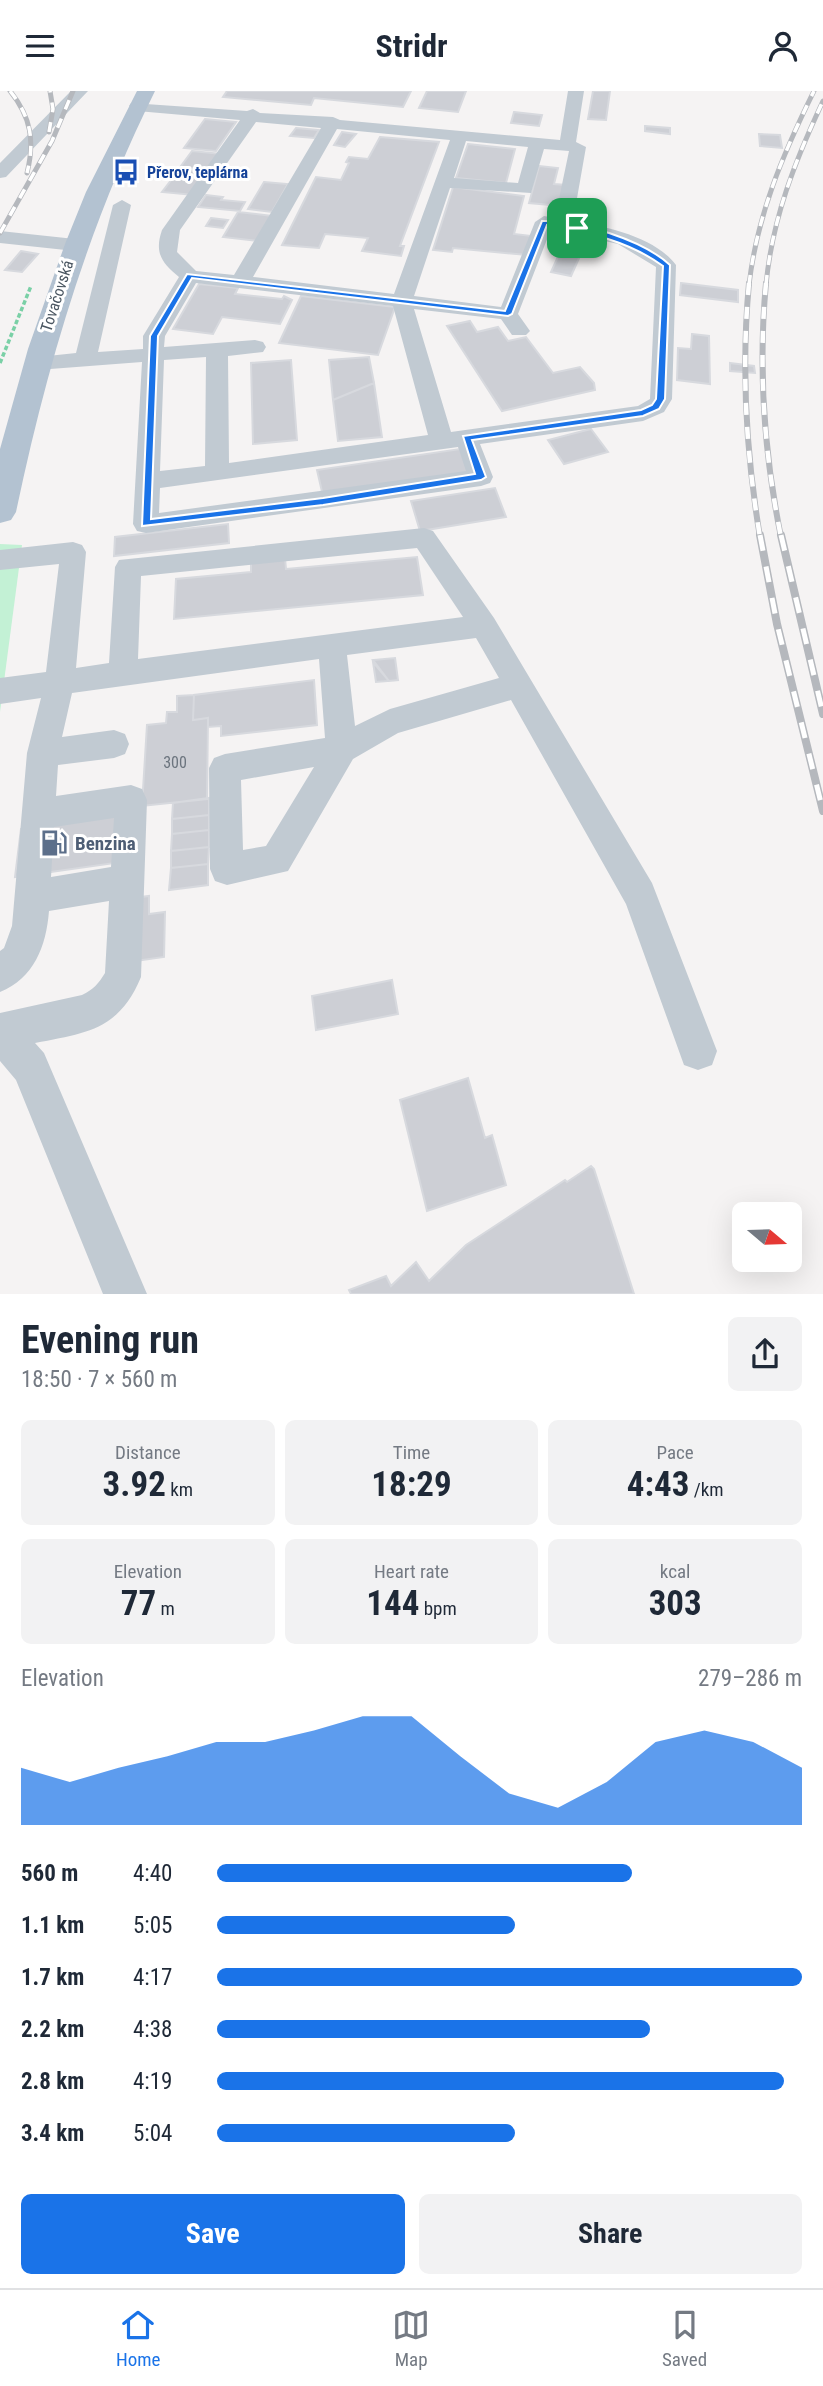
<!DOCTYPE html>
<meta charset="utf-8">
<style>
body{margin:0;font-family:"Roboto Condensed",sans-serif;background:#f2f2f3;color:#1f2937;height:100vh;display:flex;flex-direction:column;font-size:26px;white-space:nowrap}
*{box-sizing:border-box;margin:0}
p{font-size:23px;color:#747a83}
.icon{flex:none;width:38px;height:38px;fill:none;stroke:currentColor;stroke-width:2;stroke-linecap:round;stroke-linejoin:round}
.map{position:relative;height:1203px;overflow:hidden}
.drawer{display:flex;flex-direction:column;background:#fff;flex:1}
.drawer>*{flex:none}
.needle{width:46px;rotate:109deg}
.tools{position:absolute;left:732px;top:1111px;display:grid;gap:14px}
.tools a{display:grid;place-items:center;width:70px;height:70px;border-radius:10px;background:#fff;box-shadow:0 7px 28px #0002;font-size:35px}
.pin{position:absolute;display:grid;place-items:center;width:60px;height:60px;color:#fff;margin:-30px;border-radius:14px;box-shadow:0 4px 10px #0006}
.round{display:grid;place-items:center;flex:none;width:74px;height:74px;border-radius:10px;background:#f2f2f3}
.head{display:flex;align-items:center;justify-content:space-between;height:119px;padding:0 21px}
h1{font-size:38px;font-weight:700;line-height:52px}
.stats{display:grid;grid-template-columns:repeat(3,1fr);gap:10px;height:119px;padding:7px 21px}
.stats div{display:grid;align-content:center;border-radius:10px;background:#f2f2f3;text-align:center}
.stats b{font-size:35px;font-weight:700}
.stats small{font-size:19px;font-weight:400}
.stats p{font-size:19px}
.chart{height:196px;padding:14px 21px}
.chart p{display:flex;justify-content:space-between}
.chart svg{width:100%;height:126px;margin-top:7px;fill:#1a73e8;opacity:.7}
.button{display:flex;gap:14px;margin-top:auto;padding:14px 21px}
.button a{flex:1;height:80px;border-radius:10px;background:#1a73e8;color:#fff;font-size:28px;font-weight:700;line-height:80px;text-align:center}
.button a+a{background:#f2f2f3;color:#1f2937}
ul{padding:0 21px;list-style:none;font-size:23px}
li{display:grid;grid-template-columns:112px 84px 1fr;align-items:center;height:52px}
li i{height:18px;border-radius:9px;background:#1a73e8}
header{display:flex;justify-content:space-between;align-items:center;height:91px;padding:0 21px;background:#fff;font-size:32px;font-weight:700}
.tabs{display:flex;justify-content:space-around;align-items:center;height:98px;border-top:2px solid #e0e1e3;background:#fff;font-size:19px;color:#747a83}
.tabs a{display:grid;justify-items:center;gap:4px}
.tabs .on{color:#1a73e8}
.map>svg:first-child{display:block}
</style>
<header><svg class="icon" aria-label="menu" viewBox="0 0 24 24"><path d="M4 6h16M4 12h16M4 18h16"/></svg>Stridr<svg class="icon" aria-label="person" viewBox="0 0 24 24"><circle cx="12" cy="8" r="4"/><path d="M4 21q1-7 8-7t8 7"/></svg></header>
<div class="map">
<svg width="823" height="1203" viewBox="0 0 823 1203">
<rect width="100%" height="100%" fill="#f5f3f3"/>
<path fill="#c3f1d5" d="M0 453 22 454 0 621Z"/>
<path fill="#cdcfd5" stroke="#d7d9de" stroke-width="2" d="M227 0H411L403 16 314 7 311 14 223 6Z
M427 0H466L458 21 419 17Z
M593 0H610L606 29 588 28Z
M514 21 542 24 539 35 511 32Z
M205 28 236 31 216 60 184 57Z
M645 35 670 37V43L645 40Z
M296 37 319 39 314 47 290 45Z
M342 41 356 43 345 56 334 54Z
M759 43 780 44 782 57 760 55Z
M380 46 439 51 400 155H404L401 165 362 160 368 147 325 143 319 157 282 154 316 86 341 89 349 72 346 71 349 66 368 68Z
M468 53 515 58 506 92 456 87Z
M192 60 222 63 194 104 162 101 175 84 169 83 172 79H178Z
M539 75 558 77 554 93 566 94 561 115 529 112Z
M264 91 288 93 272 121 248 118Z
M453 96 524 105 514 143 532 145 527 164 453 157 452 161 433 159Z
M206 104 223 106 221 109 245 111 240 120 198 116Z
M238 121 273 125 258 150 223 146Z
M211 127 228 129 223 137 206 135Z
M21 160 38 163 22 181 5 179Z
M560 161 580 165 571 185 551 181Z
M681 192 738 199V211L680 204Z
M199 193 238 197 235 203 282 208 284 205 292 209 280 233 222 226 213 243 173 238Z
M301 205 395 216 378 264 279 252Z
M470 230 477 241 498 236 508 250 526 246 553 282 580 276 594 292 595 299 502 320 447 235Z
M692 243 709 245 710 293 677 289 678 257 691 258Z
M369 266 374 292 333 309 329 269Z
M291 269 297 349 253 353 251 272Z
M730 272 754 275 755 282 730 280Z
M374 292 382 346 338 350 333 309Z
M591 338 608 361 564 373 548 349Z
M460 358 469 383 323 405 317 379Z
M495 397 506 426 420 440 411 410Z
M228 433 229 452 114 465 115 446Z
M417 466 423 504 174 528 176 488 251 481V470L285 467 286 478Z
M395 567 398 589 389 590 373 569Z
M373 571 389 590 376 591Z
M314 589 317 634 221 645V635L208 636V627L193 629 194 604Z
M194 604 193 629 208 627 207 708 142 715 147 634 166 632 167 621H177V605Z
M209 707V724L172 728 173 712Z
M117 724 115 772 15 786 21 738Z
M209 724V739L172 743V728Z
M209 739V756L171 760 172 743Z
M209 756 208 773 171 777V760Z
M208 773V794L169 799 171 777Z
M149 805V823L165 821 164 866 114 873 118 809Z
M392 889 398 923 316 939 312 905Z
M468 987 485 1047 492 1044 506 1094 427 1120 400 1009Z
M591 1075 594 1078 634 1203H351L349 1199 386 1185 391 1195 416 1171 429 1190 466 1154 565 1089 567 1091Z"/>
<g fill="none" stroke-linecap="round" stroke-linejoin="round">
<path stroke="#7ad0a6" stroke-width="3.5" stroke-dasharray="4.5 2.5" stroke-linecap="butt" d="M0 272 31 195"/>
<path fill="#c1cad2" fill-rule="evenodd" d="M71 0H88L6 86 0 87V72Z
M568 0H584L576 51 586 56 573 130C606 136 654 145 676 174L672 308 664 321 643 330 480 353 493 386 490 392 481 395 146 442 137 440 133 433 142 271 37 279 29 277 26 272 29 267 76 262 113 114 122 109 131 114 98 261 143 258V245L179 186C162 172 154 162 162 139L240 29 137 20 129 15 131 12 247 20 253 18 260 22 333 26 340 29 560 49ZM256 31 321 37 234 184 196 180 177 161 180 139ZM337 38 450 49 394 203 253 186ZM466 50 528 56 518 92 454 87ZM544 58 569 60 555 127 544 125 535 131 501 216 414 205 450 97 531 102ZM551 138 618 153 656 176 650 308 638 315 451 341 414 218 501 228 512 244H526L530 240 518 223ZM196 192 393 215 428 344 229 372 228 265 263 261 266 256 263 251 255 249 164 256 165 245ZM206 266 205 375 160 380 164 269ZM458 356 466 380 159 422 160 397Z
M0 140 75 148 84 154 75 160 0 152Z
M424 437 433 440 494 527 652 792 717 960 712 974 698 979 684 974 626 813 511 609 398 642 353 668 288 780 227 794 215 790 210 778 209 677 214 667 225 663 325 647 319 568 72 602 62 646 114 639 125 643 129 653 125 663 114 667 58 674 56 705 131 694 142 698 147 709 141 886C119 939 87 942 35 952L44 962 147 1203H103L16 989 0 970V922L82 904C93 899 99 892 105 882L109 810 49 820C46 856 34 887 0 901V860L4 857 12 835 27 662 41 607 0 613V587L46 581 59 473 0 479V459L73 451 82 454 86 461 76 577 109 572 115 476 119 469ZM417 457 463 526 138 568 141 485ZM476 547 499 587 390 618 355 635 347 564ZM314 676 266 755 243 759 241 689ZM114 727 111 776 51 786 54 736Z"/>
<path fill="#b3c2d1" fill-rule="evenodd" d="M137 0H155C88 135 47 274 16 421L11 429 0 432V358L28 258 65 153 86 101Z"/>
<g stroke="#b5b8bd" stroke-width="5">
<path id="rail-far2" d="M10 0C31 26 35 50 27 82
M49 41 53 18 50 0
M0 142 52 50 73 0
M749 194C757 124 783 63 814 0
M766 194C772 128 795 70 823 10"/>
</g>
<g stroke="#b5b8bd" stroke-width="6">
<path id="rail-far1" d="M749 192C741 278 746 362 760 446
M766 192C758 277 764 362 781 446"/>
</g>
<g stroke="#b5b8bd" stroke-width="8">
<path id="rail" d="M760 444 777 533 823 720
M781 444 823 623"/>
</g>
<use href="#rail-far2" stroke="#fff" stroke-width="3.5" stroke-dasharray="10" stroke-linecap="butt"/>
<use href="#rail-far1" stroke="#fff" stroke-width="4.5" stroke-dasharray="12" stroke-linecap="butt"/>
<use href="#rail" stroke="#fff" stroke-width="5" stroke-dasharray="16" stroke-linecap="butt"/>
</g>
<path fill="#1a73e8" stroke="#fff" stroke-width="2" fill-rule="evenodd" d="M542 130C579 129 643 149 670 174L665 308 659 318 643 325 472 349 486 386 481 389 323 414 142 435 150 245 187 183 505 220ZM547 134C589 142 627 149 663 175L656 308 652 314 641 319 463 345 475 383 323 407 151 428 158 245 192 187 508 225 512 223Z"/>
<defs>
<g id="bus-bare" transform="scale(2.1)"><path d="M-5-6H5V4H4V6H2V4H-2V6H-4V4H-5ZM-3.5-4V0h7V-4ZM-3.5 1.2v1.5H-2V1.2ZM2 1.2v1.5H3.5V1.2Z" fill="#1a4fb4" stroke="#fff" stroke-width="2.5" paint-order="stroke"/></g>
<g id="fuel-bare" transform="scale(2.1)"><path d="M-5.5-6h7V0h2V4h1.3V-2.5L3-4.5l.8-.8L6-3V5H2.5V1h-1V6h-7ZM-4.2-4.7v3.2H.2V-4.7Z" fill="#5c6f8a" stroke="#fff" stroke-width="2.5" paint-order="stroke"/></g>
</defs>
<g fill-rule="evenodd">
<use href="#bus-bare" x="126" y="81"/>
<use href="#fuel-bare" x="54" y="752"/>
</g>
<g text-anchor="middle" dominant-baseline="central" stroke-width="6" stroke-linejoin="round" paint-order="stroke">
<g font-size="16" font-weight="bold" fill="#164399" stroke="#fff" text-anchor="start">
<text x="147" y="81">Přerov, teplárna</text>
</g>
<g font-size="16" fill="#4a5661" stroke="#fff">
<text transform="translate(57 205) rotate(-72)">Tovačovská</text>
</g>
<g font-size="16" fill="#6b747e">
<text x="175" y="671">300</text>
</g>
<g font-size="19" font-weight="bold" fill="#4e5e75" stroke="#fff" text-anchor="start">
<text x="75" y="752">Benzina</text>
</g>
</g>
</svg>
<div class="tools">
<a><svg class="needle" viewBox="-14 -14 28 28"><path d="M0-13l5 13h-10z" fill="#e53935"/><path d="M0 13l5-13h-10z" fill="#747a83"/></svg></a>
</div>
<div class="pin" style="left:577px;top:137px;background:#1e9e55"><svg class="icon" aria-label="arrive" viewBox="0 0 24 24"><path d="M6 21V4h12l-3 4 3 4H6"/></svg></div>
</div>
<section class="drawer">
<div class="head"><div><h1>Evening run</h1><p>18:50 · 7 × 560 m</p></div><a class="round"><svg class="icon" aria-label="share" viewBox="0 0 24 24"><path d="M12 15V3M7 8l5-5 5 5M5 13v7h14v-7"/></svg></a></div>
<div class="stats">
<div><p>Distance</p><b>3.92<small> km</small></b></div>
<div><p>Time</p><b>18:29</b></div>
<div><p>Pace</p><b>4:43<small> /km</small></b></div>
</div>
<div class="stats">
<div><p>Elevation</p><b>77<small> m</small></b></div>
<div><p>Heart rate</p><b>144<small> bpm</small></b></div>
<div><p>kcal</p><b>303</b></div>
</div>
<div class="chart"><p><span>Elevation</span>279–286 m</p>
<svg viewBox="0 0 160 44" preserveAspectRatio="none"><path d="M0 44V24L10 29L20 24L30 20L40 15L50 15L60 11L70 6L80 6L90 20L100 33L110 38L120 29L130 15L140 11L150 15L160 24V44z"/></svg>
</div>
<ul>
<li><b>560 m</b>4:40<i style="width:71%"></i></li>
<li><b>1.1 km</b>5:05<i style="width:51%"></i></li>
<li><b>1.7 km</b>4:17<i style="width:100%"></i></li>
<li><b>2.2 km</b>4:38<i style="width:74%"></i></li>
<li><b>2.8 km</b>4:19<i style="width:97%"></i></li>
<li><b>3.4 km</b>5:04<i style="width:51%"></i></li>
</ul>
<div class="button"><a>Save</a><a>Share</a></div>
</section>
<nav class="tabs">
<a class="on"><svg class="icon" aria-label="home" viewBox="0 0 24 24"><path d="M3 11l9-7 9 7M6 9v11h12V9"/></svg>Home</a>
<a><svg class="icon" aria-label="map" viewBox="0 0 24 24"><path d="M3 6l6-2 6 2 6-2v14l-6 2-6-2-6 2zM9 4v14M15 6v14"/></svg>Map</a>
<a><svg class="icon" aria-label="saved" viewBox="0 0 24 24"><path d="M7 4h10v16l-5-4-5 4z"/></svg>Saved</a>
</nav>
